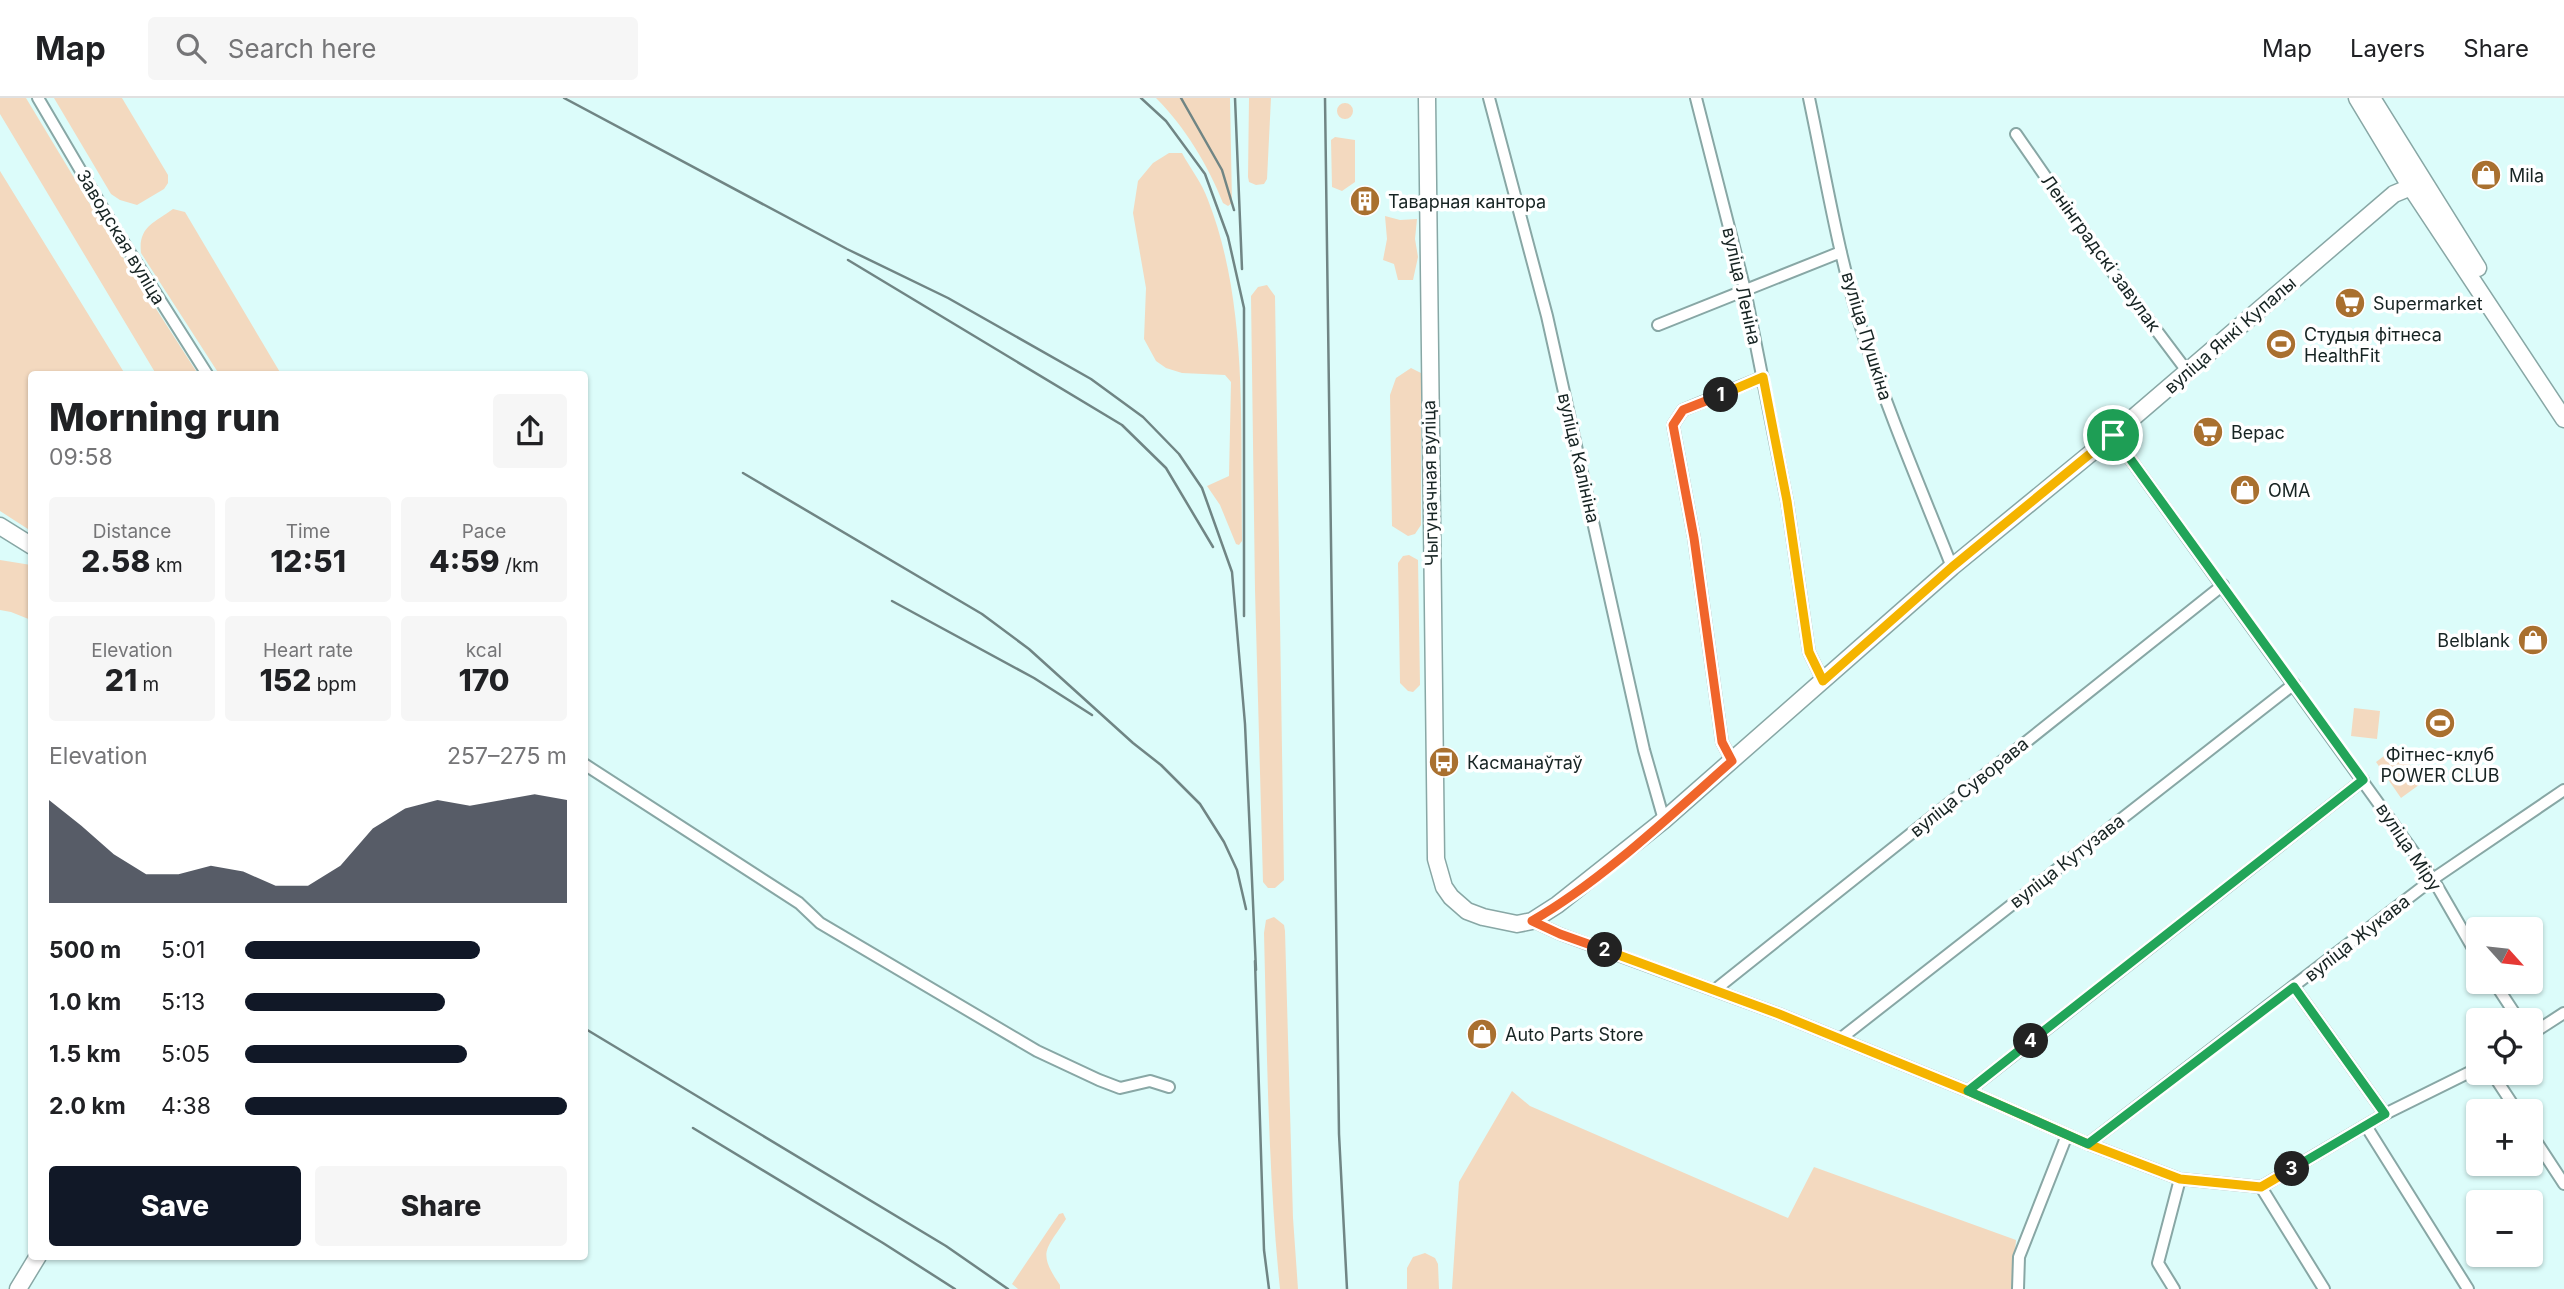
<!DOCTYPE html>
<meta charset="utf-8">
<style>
body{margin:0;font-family:Inter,sans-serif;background:#f6f6f6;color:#202124;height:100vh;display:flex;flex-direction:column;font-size:26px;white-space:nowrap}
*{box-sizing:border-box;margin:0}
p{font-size:23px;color:#757577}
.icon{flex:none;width:38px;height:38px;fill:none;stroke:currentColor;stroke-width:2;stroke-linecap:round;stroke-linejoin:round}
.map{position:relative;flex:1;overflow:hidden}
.sheet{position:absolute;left:28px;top:273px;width:560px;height:889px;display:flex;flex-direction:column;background:#fff;border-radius:7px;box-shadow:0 2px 5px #0004}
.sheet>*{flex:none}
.needle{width:46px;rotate:117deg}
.buttons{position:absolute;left:2466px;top:819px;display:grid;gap:14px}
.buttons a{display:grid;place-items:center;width:77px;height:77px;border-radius:7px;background:#fff;box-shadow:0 2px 5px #0004;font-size:35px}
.pin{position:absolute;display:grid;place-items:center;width:60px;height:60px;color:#fff;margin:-30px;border:4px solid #fff;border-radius:50%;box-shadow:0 2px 7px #0007}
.km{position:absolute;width:35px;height:35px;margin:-18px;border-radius:50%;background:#222;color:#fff;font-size:19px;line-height:35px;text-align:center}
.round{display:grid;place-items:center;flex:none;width:74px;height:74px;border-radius:7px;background:#f6f6f6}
.summary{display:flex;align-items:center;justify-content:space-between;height:119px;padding:0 21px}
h1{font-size:38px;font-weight:800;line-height:52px}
.metrics{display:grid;grid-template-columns:repeat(3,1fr);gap:10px;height:119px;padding:7px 21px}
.metrics div{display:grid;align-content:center;border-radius:7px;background:#f6f6f6;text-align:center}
.metrics b{font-size:30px;font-weight:800}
.metrics small{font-size:19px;font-weight:400}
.metrics p{font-size:19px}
.chart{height:196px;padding:14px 21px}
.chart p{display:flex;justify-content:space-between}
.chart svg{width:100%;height:126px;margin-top:7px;fill:#111827;opacity:.7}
.primary-button{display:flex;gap:14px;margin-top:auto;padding:14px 21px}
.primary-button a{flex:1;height:80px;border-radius:7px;background:#111827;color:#fff;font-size:28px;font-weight:800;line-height:80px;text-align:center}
.primary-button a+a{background:#f6f6f6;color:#202124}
ul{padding:0 21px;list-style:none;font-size:23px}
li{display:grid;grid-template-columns:112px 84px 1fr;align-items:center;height:52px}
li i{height:18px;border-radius:9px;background:#111827}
header{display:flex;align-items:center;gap:42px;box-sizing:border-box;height:98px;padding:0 35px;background:#fff;border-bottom:2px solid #e0e0e0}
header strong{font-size:33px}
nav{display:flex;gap:38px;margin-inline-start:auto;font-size:24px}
.search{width:490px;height:63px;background:#f6f6f6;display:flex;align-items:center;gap:18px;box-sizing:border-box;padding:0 24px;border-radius:7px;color:#757577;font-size:26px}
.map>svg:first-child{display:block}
</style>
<header>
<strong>Map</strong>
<div class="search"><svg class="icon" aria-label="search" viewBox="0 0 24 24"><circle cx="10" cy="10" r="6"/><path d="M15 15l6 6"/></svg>Search here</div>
<nav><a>Map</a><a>Layers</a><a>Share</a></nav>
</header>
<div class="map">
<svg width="2564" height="1191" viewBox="0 0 2564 1191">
<rect width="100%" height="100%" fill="#dcfcfa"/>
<path fill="#f3d9bf" d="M0 0H26L108 136 198 276H156L0 16Z
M54 0H122L168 77V85L164 91 137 107 120 102 111 96Z
M1156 0H1230L1232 105 1228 108 1223 105C1208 67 1185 29 1156 0Z
M1249 0H1271L1267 81 1264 86 1256 87 1249 84 1248 79Z
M1337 13a8 8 0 1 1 16 0a8 8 0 1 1-16 0Z
M1335 39 1355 42V84L1342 93 1332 89 1331 42Z
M1169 55H1182C1190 70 1202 85 1208 102 1249 207 1240 332 1242 443L1239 447 1236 446 1220 407 1207 388 1229 378 1231 284 1225 277 1182 275 1166 270 1156 263 1144 241 1146 190 1133 115 1138 83 1153 65Z
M0 73 125 276H32L31 433 0 413Z
M173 111 185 114 281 276H219L141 155C138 129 154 125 173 111Z
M1385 118 1400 122 1417 121 1415 141 1418 159 1413 182H1398L1394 166 1383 162 1387 141Z
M1267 187 1275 198 1284 782 1275 790H1268L1263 784 1255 492 1251 198 1258 189Z
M1411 270 1421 275V427L1415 436 1408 438 1392 428 1390 297 1396 280Z
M1409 457 1418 462 1420 587 1413 594 1408 593 1400 585 1398 465 1403 458Z
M0 462 31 467V522L11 514 0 512Z
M2354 610 2380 613 2377 641 2351 638Z
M2396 649 2423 684 2401 700 2376 664Z
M1274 819 1284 827 1285 833 1293 1120 1298 1191H1280C1268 1073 1267 954 1264 835L1266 822Z
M1512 993 1530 1008 1788 1120 1814 1069 2016 1142 2012 1191H1452L1459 1084Z
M1063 1115 1066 1121C1046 1152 1037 1154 1060 1187V1191H1018L1012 1186 1059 1116Z
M1425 1155 1435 1160 1438 1166 1439 1191H1407V1170L1413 1159Z"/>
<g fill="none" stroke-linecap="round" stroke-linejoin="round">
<g stroke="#88a7a5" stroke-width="14">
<path id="street" d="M38 0 115 131 207 276
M1489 0 1547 218 1644 652 1664 722
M1696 0 1745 192 1787 403 1809 554 1823 583
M1809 0C1826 80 1839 162 1864 239 1889 317 1922 393 1952 469
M2016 36 2099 156 2187 273
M1658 227 1841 154
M2113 337 2433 781 2478 859
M1732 663 1722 644 1694 440 1673 327 1683 312 1763 279
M584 666 799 805 820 825 1037 953 1099 982 1120 990 1150 983 1169 989
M1532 823 1560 836 1779 916 1968 993 2088 1046 2180 1081 2261 1089 2385 1016 2478 970
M2494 884 2519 922
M2294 889 2385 1016
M1716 891 2223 487
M2530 937 2564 915
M1840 941 2294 586
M2492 975 2517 1013
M1968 993 2363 682
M2366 1028 2468 1191
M2530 1034 2564 1086
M2088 1046 2433 781 2564 692
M2261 1089 2324 1191
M2018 1191 2019 1159 2067 1037
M2174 1191 2158 1165 2180 1081"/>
</g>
<g stroke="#88a7a5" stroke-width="19">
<path id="secondary" d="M1427 0 1436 761 1444 789 1451 799 1467 813 1483 819 1517 826 1532 823 1557 807 1664 722 1952 469 2113 337 2394 96 2423 84
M2357 0 2410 88 2564 321
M2372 0 2478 170
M0 428 32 448
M18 1191 38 1158"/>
</g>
<use href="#street" stroke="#fff" stroke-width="10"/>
<use href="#secondary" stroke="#fff" stroke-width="16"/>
<path stroke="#708584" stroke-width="2.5" d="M564 0 847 151 948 200 1091 281 1143 319 1179 356 1202 390 1232 474 1245 626 1256 872
M1141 0 1166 23 1205 76 1228 139 1244 210V518
M1181 0 1222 72 1234 112
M1235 0 1242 171
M1325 0 1339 1036 1347 1191
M848 162 1122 327 1166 370 1213 449
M743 375 982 516 1029 551 1133 645 1161 667 1200 706 1224 744 1237 772 1246 811
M892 503 1034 580 1092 617
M1255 863 1264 1152 1269 1191
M584 930 946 1148 1008 1191
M693 1030 883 1145 955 1191"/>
</g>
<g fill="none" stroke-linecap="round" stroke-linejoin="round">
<g stroke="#fff" stroke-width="14">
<path id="split-1" d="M1721 297 1763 279 1787 403 1809 554 1823 583 1952 469 2113 337"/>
</g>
<g stroke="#fff" stroke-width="14">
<path id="split-2" d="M1605 852 1560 836 1532 823C1602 783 1672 716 1732 663L1722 644 1694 440 1673 327 1683 312 1721 297"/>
</g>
<g stroke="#fff" stroke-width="14">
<path id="split-3" d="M1605 852 1779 916 1968 993 2088 1046 2180 1081 2261 1089 2292 1071"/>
</g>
<g stroke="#fff" stroke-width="14">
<path id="split-4" d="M2031 943 1968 993 2088 1046 2294 889 2385 1016 2292 1071"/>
</g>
<g stroke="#fff" stroke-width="14">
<path id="split-5" d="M2031 943 2363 682 2113 337"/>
</g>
<use href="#split-1" stroke="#f5b400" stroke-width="9"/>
<use href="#split-2" stroke="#f0652b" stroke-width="9"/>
<use href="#split-3" stroke="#f5b400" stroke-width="9"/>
<use href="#split-4" stroke="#22a559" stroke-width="9"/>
<use href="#split-5" stroke="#22a559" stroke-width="9"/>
</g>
<defs>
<g id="shop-disc" transform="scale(1.575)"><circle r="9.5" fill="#a9702f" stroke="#fff"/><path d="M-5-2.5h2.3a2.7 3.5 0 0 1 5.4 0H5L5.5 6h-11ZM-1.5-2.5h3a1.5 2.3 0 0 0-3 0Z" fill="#fff"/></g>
<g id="building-disc" transform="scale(1.575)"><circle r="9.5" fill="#a9702f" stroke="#fff"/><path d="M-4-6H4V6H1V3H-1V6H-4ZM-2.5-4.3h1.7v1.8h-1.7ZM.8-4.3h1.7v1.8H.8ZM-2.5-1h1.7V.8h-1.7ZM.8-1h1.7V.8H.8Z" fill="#fff"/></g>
<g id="supermarket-disc" transform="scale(1.575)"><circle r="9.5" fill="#a9702f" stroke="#fff"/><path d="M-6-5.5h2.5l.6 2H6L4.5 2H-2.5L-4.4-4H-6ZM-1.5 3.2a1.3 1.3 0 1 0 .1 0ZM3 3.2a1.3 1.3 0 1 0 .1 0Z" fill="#fff"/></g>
<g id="stadium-disc" transform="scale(1.575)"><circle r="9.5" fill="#a9702f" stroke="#fff"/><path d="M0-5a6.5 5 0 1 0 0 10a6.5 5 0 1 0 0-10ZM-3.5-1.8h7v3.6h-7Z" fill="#fff"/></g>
<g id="bus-disc" transform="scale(1.575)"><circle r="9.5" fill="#a9702f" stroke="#fff"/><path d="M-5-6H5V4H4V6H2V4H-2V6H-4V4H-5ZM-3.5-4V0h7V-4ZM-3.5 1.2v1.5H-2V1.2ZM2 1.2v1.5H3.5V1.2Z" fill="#fff"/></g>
</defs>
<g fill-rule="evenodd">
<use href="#shop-disc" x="2486" y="77"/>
<use href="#building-disc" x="1365" y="103"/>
<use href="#supermarket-disc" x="2350" y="205"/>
<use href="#stadium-disc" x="2281" y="246"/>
<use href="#supermarket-disc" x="2208" y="334"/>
<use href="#shop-disc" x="2245" y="392"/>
<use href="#shop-disc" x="2533" y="542"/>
<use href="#stadium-disc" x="2440" y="625"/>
<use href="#bus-disc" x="1444" y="664"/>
<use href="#shop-disc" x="1482" y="936"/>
</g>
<g text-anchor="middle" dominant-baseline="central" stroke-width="7" stroke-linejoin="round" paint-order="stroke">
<g font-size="18" fill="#172423" stroke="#fff" text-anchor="start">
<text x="2509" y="77">Mila</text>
<text x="1388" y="103">Таварная кантора</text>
<text x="2373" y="205">Supermarket</text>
<text x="2304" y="236">Студыя фітнеса<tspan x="2304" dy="21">HealthFit</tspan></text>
<text x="2231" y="334">Верас</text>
<text x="2268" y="392">ОМА</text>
<text x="2510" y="542" text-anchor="end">Belblank</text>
<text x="2440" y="656" text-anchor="middle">Фітнес-клуб<tspan x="2440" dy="21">POWER CLUB</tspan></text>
<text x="1467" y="664">Касманаўтаў</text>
<text x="1505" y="936">Auto Parts Store</text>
</g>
<g font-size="18" fill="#172423" stroke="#fff">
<text transform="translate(121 139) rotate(59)">Заводская вуліца</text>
<text transform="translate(2101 155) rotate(54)">Ленінградскі завулак</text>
<text transform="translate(1742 188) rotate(77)">вуліца Леніна</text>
<text transform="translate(2230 237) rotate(-41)">вуліца Янкі Купалы</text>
<text transform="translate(1867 238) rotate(73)">вуліца Пушкіна</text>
<text transform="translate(1579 360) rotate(77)">вуліца Калініна</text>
<text transform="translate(1430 385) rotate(-91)">Чыгуначная вуліца</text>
<text transform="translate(1969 689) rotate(-39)">вуліца Суворава</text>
<text transform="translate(2409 749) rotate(56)">вуліца Міру</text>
<text transform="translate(2067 763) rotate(-38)">вуліца Кутузава</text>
<text transform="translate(2357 840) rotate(-38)">вуліца Жукава</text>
</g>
</g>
</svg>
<div class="buttons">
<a><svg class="needle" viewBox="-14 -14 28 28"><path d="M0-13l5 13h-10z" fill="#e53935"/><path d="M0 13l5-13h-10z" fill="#757577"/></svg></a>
<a><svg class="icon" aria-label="locate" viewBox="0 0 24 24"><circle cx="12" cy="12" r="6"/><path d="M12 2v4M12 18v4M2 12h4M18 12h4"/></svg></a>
<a>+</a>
<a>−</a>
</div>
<div class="pin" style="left:2113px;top:337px;background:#1e9e55"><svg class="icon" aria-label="arrive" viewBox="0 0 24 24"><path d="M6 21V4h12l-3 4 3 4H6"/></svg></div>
<b class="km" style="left:1721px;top:297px">1</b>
<b class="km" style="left:1605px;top:852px">2</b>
<b class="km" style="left:2292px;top:1071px">3</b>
<b class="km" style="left:2031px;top:943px">4</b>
<section class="sheet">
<div class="summary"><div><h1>Morning run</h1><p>09:58</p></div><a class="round"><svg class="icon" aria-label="share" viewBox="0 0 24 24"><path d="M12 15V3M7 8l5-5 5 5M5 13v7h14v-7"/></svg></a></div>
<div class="metrics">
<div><p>Distance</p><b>2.58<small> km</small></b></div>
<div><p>Time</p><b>12:51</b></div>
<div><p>Pace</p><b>4:59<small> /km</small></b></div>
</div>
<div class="metrics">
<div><p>Elevation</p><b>21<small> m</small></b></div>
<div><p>Heart rate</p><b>152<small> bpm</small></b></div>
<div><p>kcal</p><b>170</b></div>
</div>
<div class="chart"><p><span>Elevation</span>257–275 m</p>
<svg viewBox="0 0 160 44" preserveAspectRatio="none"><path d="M0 44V8L10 17L20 27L30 34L40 34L50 31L60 33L70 38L80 38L90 31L100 18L110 11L120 8L130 10L140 8L150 6L160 8V44z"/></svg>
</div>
<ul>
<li><b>500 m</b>5:01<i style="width:73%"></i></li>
<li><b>1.0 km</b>5:13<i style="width:62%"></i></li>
<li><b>1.5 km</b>5:05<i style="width:69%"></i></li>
<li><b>2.0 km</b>4:38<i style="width:100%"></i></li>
</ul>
<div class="primary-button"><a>Save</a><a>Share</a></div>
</section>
</div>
